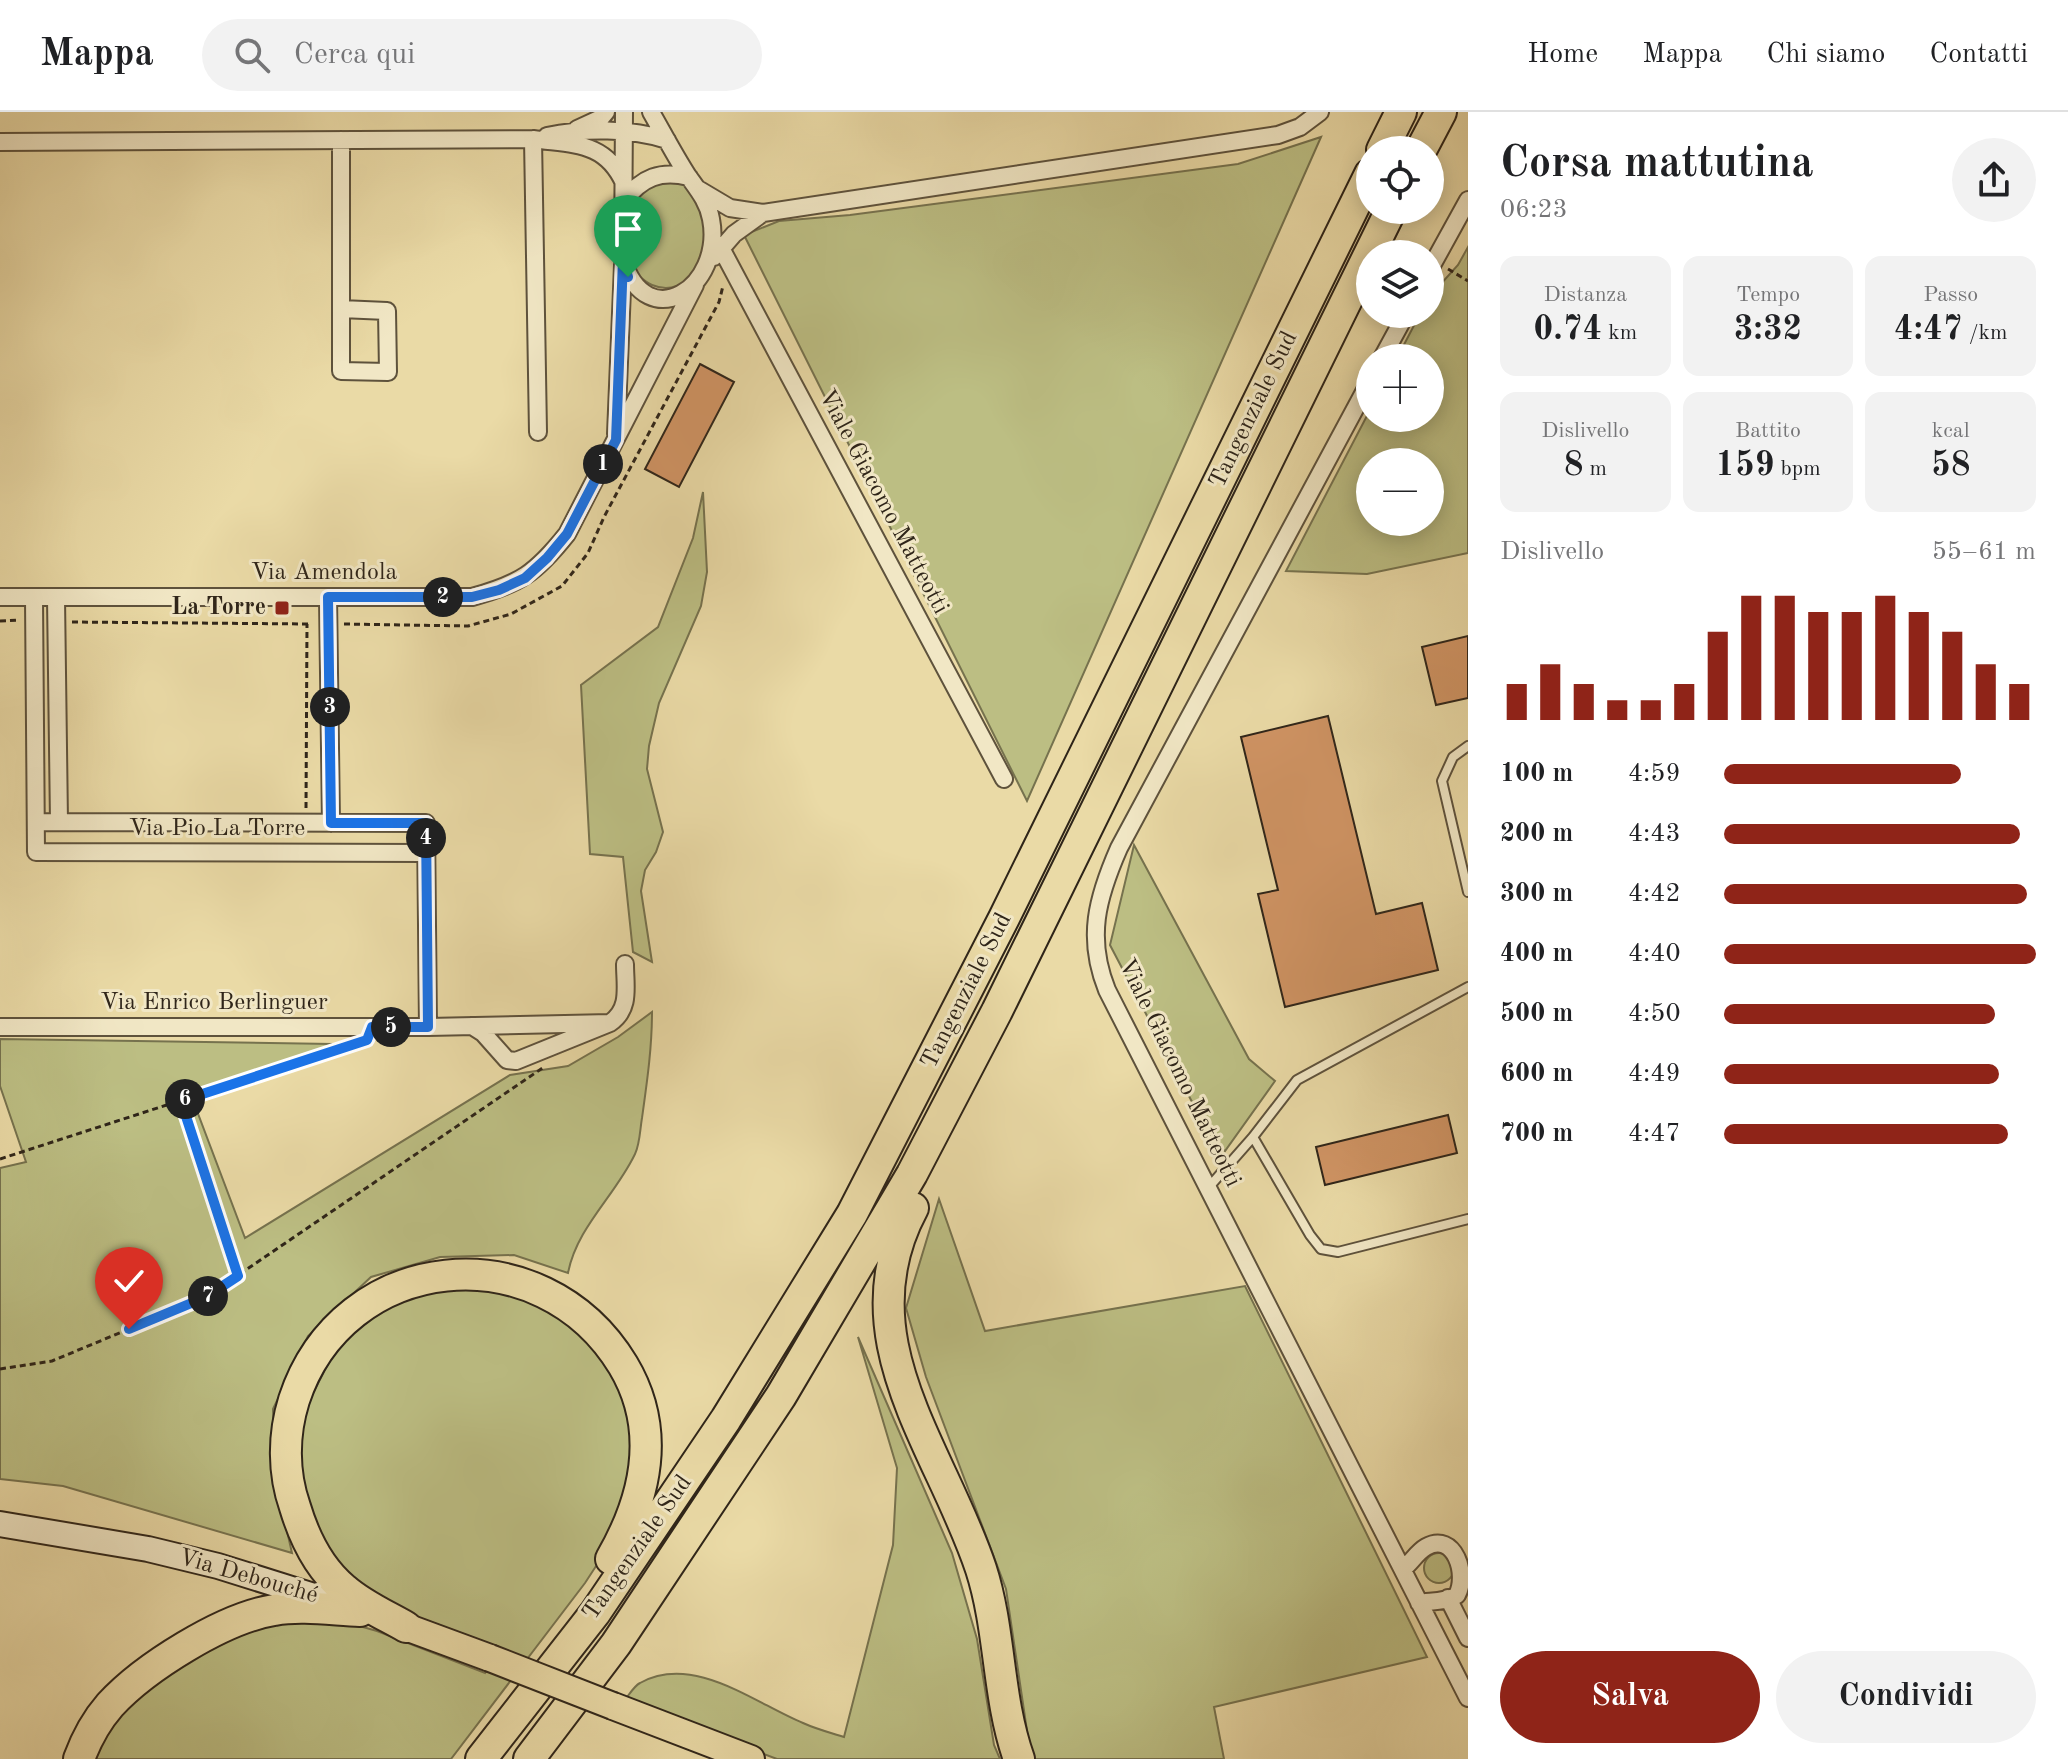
<!DOCTYPE html>
<html lang="it">
<meta charset="utf-8">
<style>
body{margin:0;font-family:"Old Standard TT",serif;background:#f2f2f2;color:#202124;height:100vh;display:flex;flex-direction:column;font-size:30px;white-space:nowrap}
*{box-sizing:border-box;margin:0}
p{font-size:26px;color:#757577}
.icon{flex:none;width:44px;height:44px;fill:none;stroke:currentColor;stroke-width:2;stroke-linecap:round;stroke-linejoin:round}
.map{position:relative;flex:1;overflow:hidden}
.details{display:flex;flex-direction:column;background:#fff;width:600px}
.details>*{flex:none}
.buttons{position:absolute;left:1356px;top:24px;display:grid;gap:16px}
.buttons a{display:grid;place-items:center;width:88px;height:88px;border-radius:50%;background:#fff;box-shadow:0 4px 20px #0003;font-size:40px}
.pin{position:absolute;display:grid;place-items:center;width:68px;height:68px;color:#fff;margin:-82px -34px;border-radius:50% 50% 50% 0;rotate:-45deg;box-shadow:0 0 8px #0007}
.pin .icon{rotate:45deg}
.km{position:absolute;width:40px;height:40px;margin:-20px;border-radius:50%;background:#222;color:#fff;font-size:22px;line-height:40px;text-align:center}
.round{display:grid;place-items:center;flex:none;width:84px;height:84px;border-radius:42px;background:#f2f2f2}
.summary{display:flex;align-items:center;justify-content:space-between;height:136px;padding:0 32px}
h1{font-size:44px;font-weight:700;line-height:60px}
.figures{display:grid;grid-template-columns:repeat(3,1fr);gap:12px;height:136px;padding:8px 32px}
.figures div{display:grid;align-content:center;border-radius:16px;background:#f2f2f2;text-align:center}
.figures b{font-size:34px;font-weight:700}
.figures small{font-size:22px;font-weight:400}
.figures p{font-size:22px}
.chart{height:224px;padding:16px 32px}
.chart p{display:flex;justify-content:space-between}
.chart svg{width:100%;height:144px;margin-top:8px;stroke:#8f2418;stroke-width:6}
.button{display:flex;gap:16px;margin-top:auto;padding:16px 32px}
.button a{flex:1;height:92px;border-radius:48px;background:#8f2418;color:#fff;font-size:32px;font-weight:700;line-height:92px;text-align:center}
.button a+a{background:#f2f2f2;color:#202124}
ul{padding:0 32px;list-style:none;font-size:26px}
li{display:grid;grid-template-columns:128px 96px 1fr;align-items:center;height:60px}
li i{height:20px;border-radius:10px;background:#8f2418}
header{display:flex;align-items:center;gap:48px;box-sizing:border-box;height:112px;padding:0 40px;background:#fff;border-bottom:2px solid #e0e0e0}
header strong{font-size:38px}
nav{display:flex;gap:44px;margin-inline-start:auto;font-size:28px}
.search{width:560px;height:72px;background:#f2f2f2;display:flex;align-items:center;gap:20px;box-sizing:border-box;padding:0 28px;border-radius:44px;color:#757577;font-size:30px}
main{display:flex;flex:1;min-height:0}
.map>svg:first-child{display:block}
</style>
<header>
<strong>Mappa</strong>
<div class="search"><svg class="icon" aria-label="search" viewBox="0 0 24 24"><circle cx="10" cy="10" r="6"/><path d="M15 15l6 6"/></svg>Cerca qui</div>
<nav><a>Home</a><a>Mappa</a><a>Chi siamo</a><a>Contatti</a></nav>
</header>
<main>
<div class="map">
<svg width="1468" height="1647" viewBox="0 0 1468 1647">
<rect width="100%" height="100%" fill="#eadaa6"/>
<filter id="stains"><feTurbulence type="fractalNoise" baseFrequency=".0025" numOctaves="4"/><feColorMatrix values="0 0 0 0 .2 0 0 0 0 .09 0 0 0 0 .02 0 0 0 .5 -.17"/></filter>
<radialGradient id="worn" r=".72"><stop offset=".6" stop-color="#630" stop-opacity="0"/><stop offset="1" stop-color="#630" stop-opacity=".3"/></radialGradient>
<path fill="#bcbe83" stroke="#76724e" stroke-width="2" fill-rule="evenodd" d="M1321 25 1027 689 744 123 779 109 850 103 1238 52Z
M650 68 687 71C696 84 703 95 706 111 713 142 688 188 652 173 645 170 637 162 631 158L630 91Z
M1468 135V441L1367 462 1286 459 1370 298V306H1430V246H1397L1420 202H1430V184L1458 153ZM1370 350H1430V410H1370Z
M703 380 707 460 701 494 659 591 649 634 647 657 663 720 656 740 645 758 641 779 652 850 633 840 623 745 590 742 581 573 658 515 693 426Z
M1134 733 1249 947 1275 969 1225 1039 1213 1030 1110 833Z
M652 900C652 936 647 970 642 1006 640 1017 640 1032 635 1042 615 1084 577 1115 568 1161L514 1143 440 1145 371 1165 308 1224 273 1297 274 1362 292 1441 63 1374 0 1367V1056L26 1050 0 974V927L333 932 194 991 245 1126 510 963 568 954 618 925Z
M939 1087 985 1219 1245 1174 1427 1545 1214 1595 1224 1647H1035L1030 1639 1006 1477 926 1265 906 1196Z
M462 1172 524 1182 579 1215 615 1261 634 1325 617 1422 585 1471 451 1647H91L98 1627 130 1589 220 1526 267 1507 342 1509 377 1519 485 1561 496 1534 398 1498 362 1479 332 1447 311 1412 297 1339 302 1303 335 1238 353 1219 403 1186Z
M858 1225 952 1441 977 1527 994 1633 1000 1647H777L624 1589C629 1583 634 1574 640 1571 694 1541 756 1592 803 1611 816 1617 831 1621 844 1625L893 1433 897 1356Z
M1424 1456a15 15 0 1 1 30 0a15 15 0 1 1-30 0Z"/>
<path fill="#d09464" stroke="#2f2519" stroke-width="2" d="M700 252 734 270 679 375 645 357Z
M1468 524V586L1436 593 1422 535Z
M1328 604 1376 802 1422 791 1438 858 1285 895 1258 782 1278 778 1241 625Z
M1448 1003 1457 1041 1325 1073 1316 1035Z"/>
<g fill="none" stroke-linecap="round" stroke-linejoin="round">
<g stroke="#5e523c" stroke-width="12">
<path id="service" d="M1468 634 1453 645 1442 669 1468 780
M1253 1025 1297 968 1468 875
M1209 1075 1253 1025 1310 1123 1321 1137 1338 1140 1468 1107"/>
</g>
<g stroke="#5e523c" stroke-width="20">
<path id="minor" d="M624 0 623 148C647 225 724 175 711 107 708 90 698 78 688 64 675 44 663 21 651 0
M577 17 601 6 606 0
M547 24C584 16 631 16 667 28
M533 27 538 320
M0 30 533 27C573 33 605 29 624 71
M698 77 730 96 763 101 1278 23 1300 15 1320 0
M624 89C642 65 661 58 689 65
M721 136 1004 667
M714 145 734 122 763 101
M1430 157 1468 88
M341 197 387 199 388 260 341 259V28
M1382 246 1406 202
M1370 269 1119 736C1097 786 1086 826 1107 878L1468 1586
M616 322 623 153
M0 485H472C520 472 536 461 567 422L695 173
M328 485 331 711
M34 486 36 740 426 741
M56 486 59 710
M36 710 426 711 428 915
M472 914 483 921 507 948 516 949 610 911C631 897 625 874 625 852
M0 915H428L610 911
M1403 1457C1411 1451 1417 1440 1426 1435 1455 1419 1468 1463 1457 1483 1447 1490 1431 1489 1419 1491
M1448 1486 1468 1526"/>
</g>
<g stroke="#2f2519" stroke-width="28">
<path id="secondary" d="M0 1412 148 1437 218 1454 336 1491"/>
</g>
<g stroke="#2f2519" stroke-width="30">
<path id="primary" d="M406 1515 490 1546
M613 1594 751 1647"/>
</g>
<g stroke="#2f2519" stroke-width="34">
<path id="motorway" d="M1382 38 1401 0
M1421 38 1441 0
M913 1096C843 1226 941 1336 981 1457 1001 1519 997 1585 1019 1647
M406 1515C385 1503 362 1493 344 1477 320 1457 304 1425 295 1395 283 1361 283 1323 294 1288 343 1138 541 1118 623 1253 662 1318 646 1386 611 1447
M79 1647C86 1628 96 1609 110 1593 144 1556 223 1506 274 1498 301 1493 333 1498 360 1499
M481 1647 595 1501 726 1307 852 1102 1004 806 1370 62
M529 1647 616 1532 781 1284 912 1062 997 899 1391 98"/>
</g>
<path stroke="#2f2519" stroke-width="3" stroke-dasharray="6 4" stroke-linecap="butt" d="M1448 157 1468 169
M0 509 20 508
M72 510 312 512
M344 512 468 514 511 502 562 474 588 441 604 405 719 190 723 174
M306 696 307 512
M181 989 238 1164
M0 1047 358 931
M0 1257 52 1249 206 1185 544 955"/>
<use href="#service" stroke="#f1e7c5" stroke-width="8"/>
<use href="#minor" stroke="#f1e7c5" stroke-width="16"/>
<use href="#secondary" stroke="#f1e7c5" stroke-width="24"/>
<use href="#primary" stroke="#eadaa6" stroke-width="26"/>
<use href="#motorway" stroke="#eadaa6" stroke-width="30"/>
<g stroke="#2f2519" stroke-width="30" stroke-linecap="butt">
<path id="primary-bridge" d="M490 1546 613 1594"/>
</g>
<use href="#primary-bridge" stroke="#eadaa6" stroke-width="26"/>
</g>
<g fill="none" stroke-linecap="round" stroke-linejoin="round">
<g stroke="#fff" stroke-width="16">
<path id="route" d="M129 1217 206 1185 238 1164 181 989 367 928 372 915H428L426 711H331L328 485H472L499 478 525 466 547 446 567 422 616 328 623 148 628 165"/>
</g>
<use href="#route" stroke="#1a73e8" stroke-width="10"/>
</g>
<rect fill="#8f2418" stroke="#f1e7c5" stroke-width="3" x="274" y="488" width="16" height="16" rx="4"/>
<g text-anchor="middle" dominant-baseline="central" stroke-width="6" stroke-linejoin="round" paint-order="stroke">
<g font-size="24" fill="#2f2519" stroke="#f1e7c5">
<text transform="translate(1254 298) rotate(-64)">Tangenziale Sud</text>
<text transform="translate(883 390) rotate(62)">Viale Giacomo Matteotti</text>
<text x="324" y="461">Via Amendola</text>
<text x="217" y="717">Via Pio La Torre</text>
<text transform="translate(967 879) rotate(-63)">Tangenziale Sud</text>
<text x="214" y="891">Via Enrico Berlinguer</text>
<text transform="translate(1179 961) rotate(64)">Viale Giacomo Matteotti</text>
<text transform="translate(638 1436) rotate(-55)">Tangenziale Sud</text>
<text transform="translate(248 1465) rotate(16)">Via Debouché</text>
</g>
<g font-size="24" font-weight="bold" fill="#2f2519" stroke="#f1e7c5" text-anchor="end">
<text x="266" y="496">La Torre</text>
</g>
</g>
<rect width="100%" height="100%" filter="url(#stains)"/>
<rect width="100%" height="100%" fill="url(#worn)"/>
</svg>
<div class="buttons">
<a><svg class="icon" aria-label="locate" viewBox="0 0 24 24"><circle cx="12" cy="12" r="6"/><path d="M12 2v4M12 18v4M2 12h4M18 12h4"/></svg></a>
<a><svg class="icon" aria-label="layers" viewBox="0 0 24 24"><path d="M12 4l9 5-9 5-9-5zM3 14l9 5 9-5"/></svg></a>
<a>+</a>
<a>−</a>
</div>
<div class="pin" style="left:628px;top:165px;background:#1e9e55"><svg class="icon" aria-label="arrive" viewBox="0 0 24 24"><path d="M6 21V4h12l-3 4 3 4H6"/></svg></div>
<div class="pin" style="left:129px;top:1217px;background:#d93025"><svg class="icon" aria-label="check" viewBox="0 0 24 24"><path d="M5 12l5 5 9-10"/></svg></div>
<b class="km" style="left:603px;top:352px">1</b>
<b class="km" style="left:443px;top:485px">2</b>
<b class="km" style="left:330px;top:595px">3</b>
<b class="km" style="left:426px;top:726px">4</b>
<b class="km" style="left:391px;top:915px">5</b>
<b class="km" style="left:185px;top:987px">6</b>
<b class="km" style="left:208px;top:1184px">7</b>
</div>
<section class="details">
<div class="summary"><div><h1>Corsa mattutina</h1><p>06:23</p></div><a class="round"><svg class="icon" aria-label="share" viewBox="0 0 24 24"><path d="M12 15V3M7 8l5-5 5 5M5 13v7h14v-7"/></svg></a></div>
<div class="figures">
<div><p>Distanza</p><b>0.74<small> km</small></b></div>
<div><p>Tempo</p><b>3:32</b></div>
<div><p>Passo</p><b>4:47<small> /km</small></b></div>
</div>
<div class="figures">
<div><p>Dislivello</p><b>8<small> m</small></b></div>
<div><p>Battito</p><b>159<small> bpm</small></b></div>
<div><p>kcal</p><b>58</b></div>
</div>
<div class="chart"><p><span>Dislivello</span>55–61 m</p>
<svg viewBox="0 0 160 44" preserveAspectRatio="none"><path d="M5 44V33M15 44V27M25 44V33M35 44V38M45 44V38M55 44V33M65 44V17M75 44V6M85 44V6M95 44V11M105 44V11M115 44V6M125 44V11M135 44V17M145 44V27M155 44V33"/></svg>
</div>
<ul>
<li><b>100 m</b>4:59<i style="width:76%"></i></li>
<li><b>200 m</b>4:43<i style="width:95%"></i></li>
<li><b>300 m</b>4:42<i style="width:97%"></i></li>
<li><b>400 m</b>4:40<i style="width:100%"></i></li>
<li><b>500 m</b>4:50<i style="width:87%"></i></li>
<li><b>600 m</b>4:49<i style="width:88%"></i></li>
<li><b>700 m</b>4:47<i style="width:91%"></i></li>
</ul>
<div class="button"><a>Salva</a><a>Condividi</a></div>
</section>
</main>
